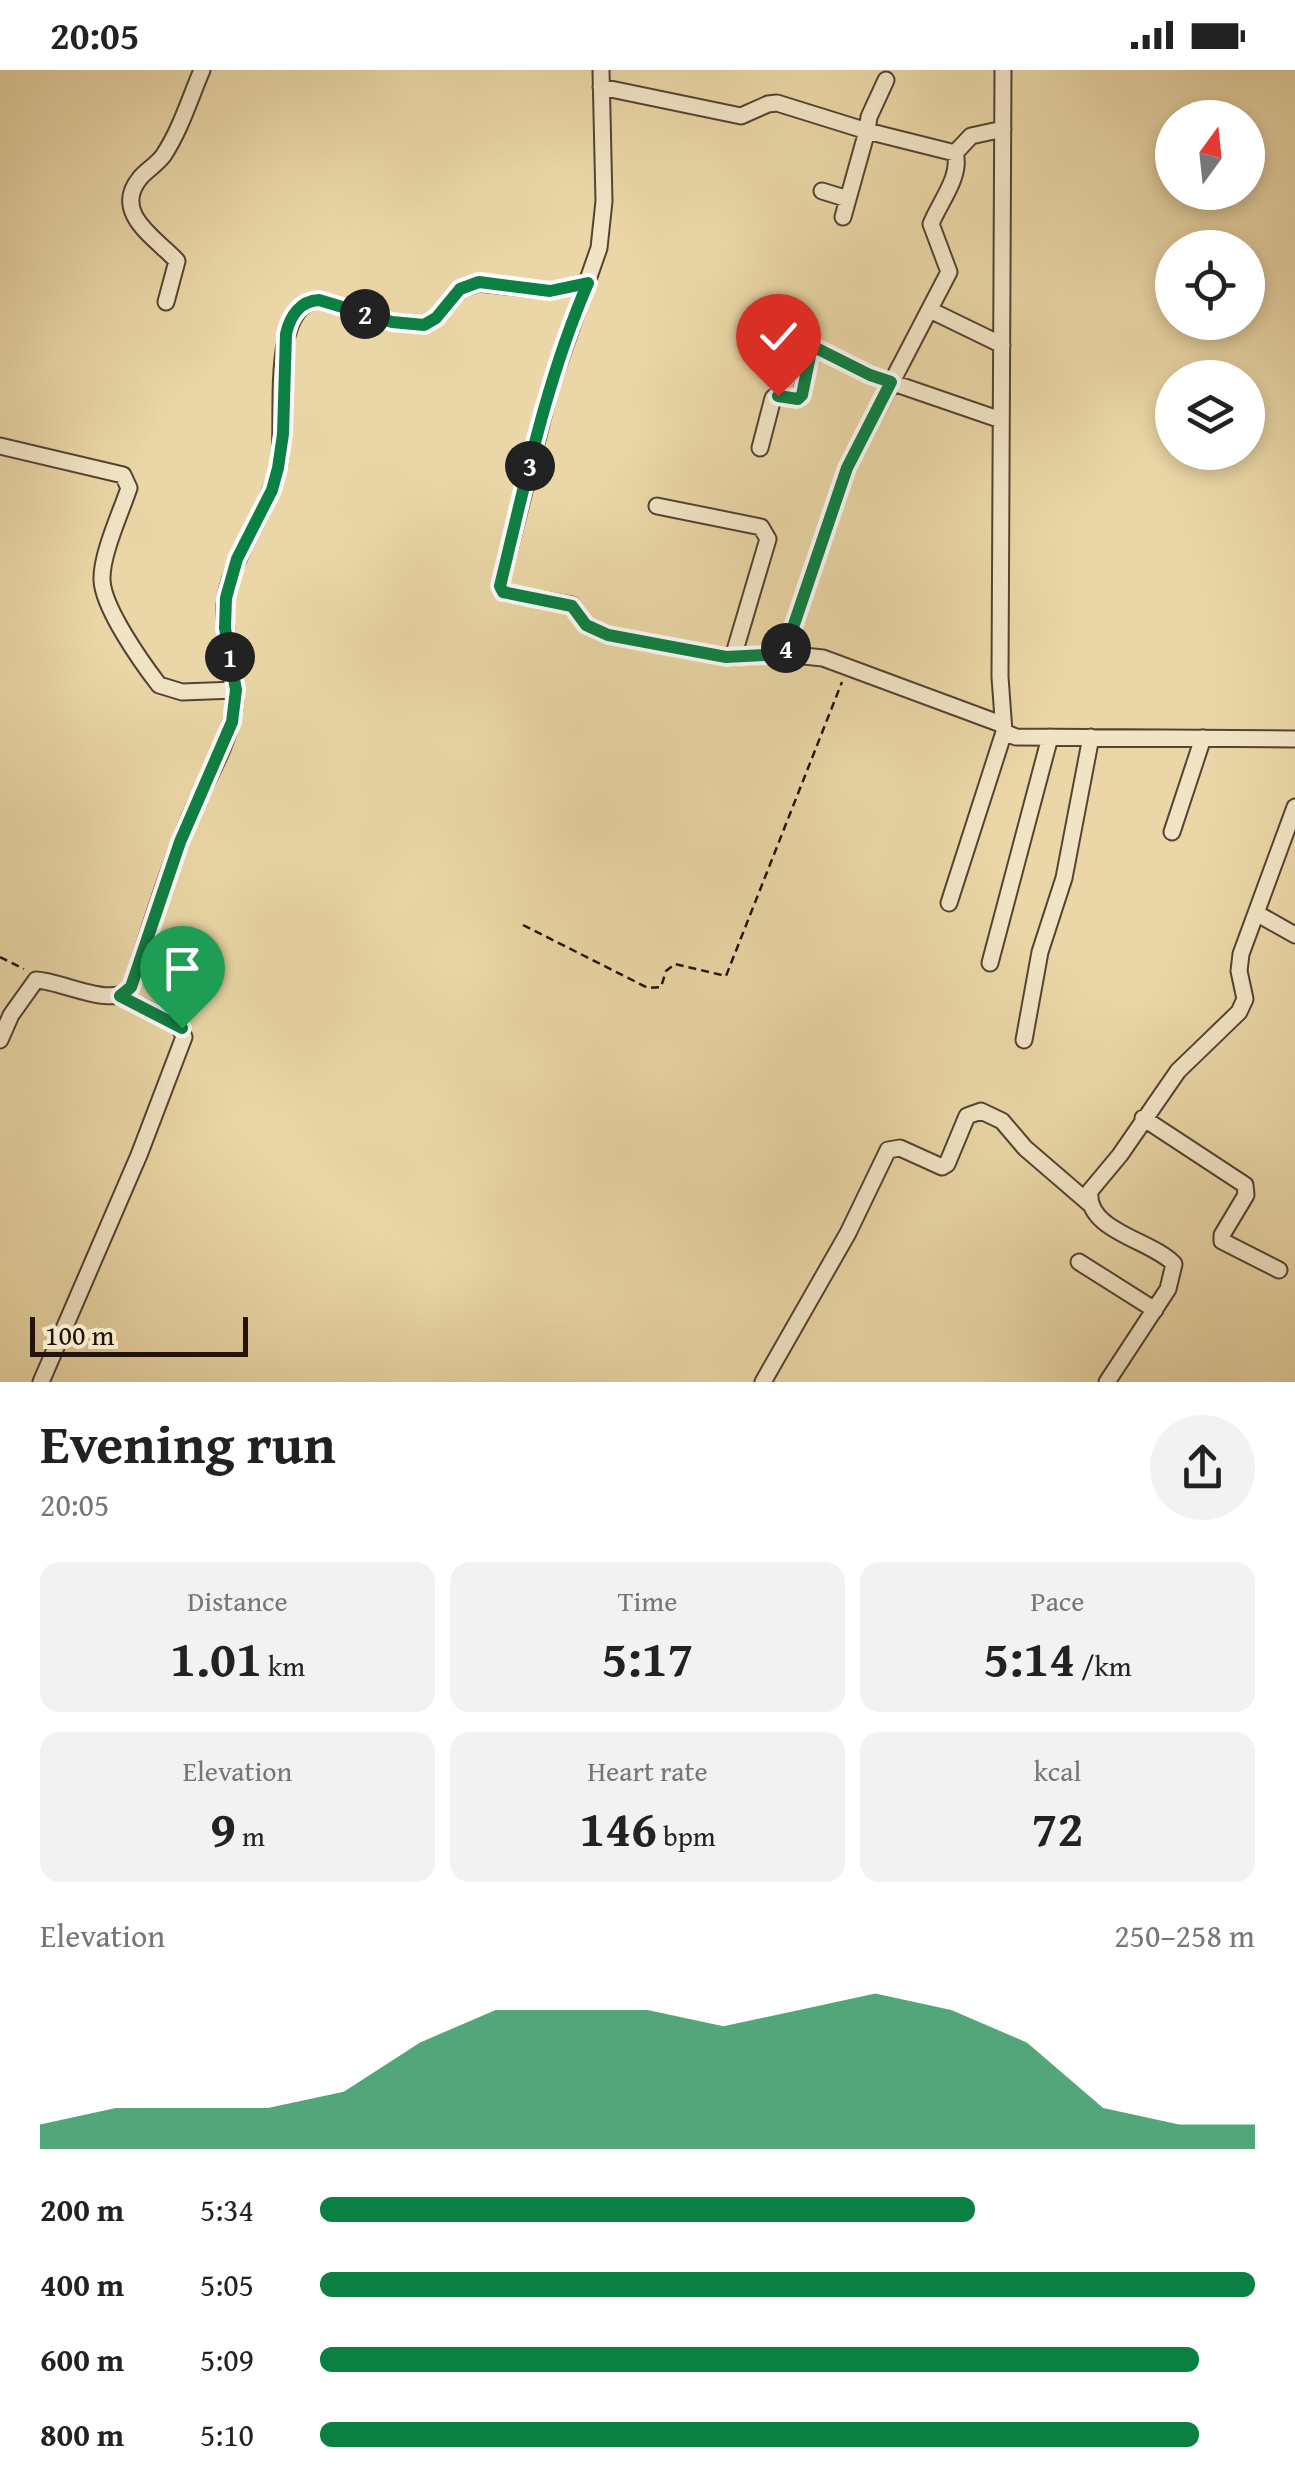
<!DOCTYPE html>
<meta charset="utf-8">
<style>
body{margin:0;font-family:"Gentium Book Plus",serif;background:#f2f2f2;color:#222;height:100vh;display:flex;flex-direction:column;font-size:38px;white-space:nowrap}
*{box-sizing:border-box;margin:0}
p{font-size:32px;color:#767676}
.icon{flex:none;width:55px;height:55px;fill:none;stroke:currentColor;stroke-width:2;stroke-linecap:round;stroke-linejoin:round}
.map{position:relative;height:1312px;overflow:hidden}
.sheet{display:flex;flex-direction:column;background:#fff;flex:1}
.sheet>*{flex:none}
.needle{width:65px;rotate:15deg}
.fabs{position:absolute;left:1155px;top:30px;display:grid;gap:20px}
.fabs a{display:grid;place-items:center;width:110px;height:110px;border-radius:50%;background:#fff;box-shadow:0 5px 15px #0003;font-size:50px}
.scale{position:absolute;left:30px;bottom:25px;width:218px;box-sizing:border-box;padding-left:10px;border:5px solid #22140d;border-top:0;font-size:28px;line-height:35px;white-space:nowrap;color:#22140d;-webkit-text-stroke:8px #f1e4c5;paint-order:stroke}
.pin{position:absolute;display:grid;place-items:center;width:85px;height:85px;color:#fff;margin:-102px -42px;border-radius:50% 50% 50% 0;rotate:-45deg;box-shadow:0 0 10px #0007}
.pin .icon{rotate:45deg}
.km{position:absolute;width:50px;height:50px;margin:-25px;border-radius:50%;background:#222;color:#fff;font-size:28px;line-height:50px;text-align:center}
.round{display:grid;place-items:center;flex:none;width:105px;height:105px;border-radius:52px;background:#f2f2f2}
.headline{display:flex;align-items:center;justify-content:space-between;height:170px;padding:0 40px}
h1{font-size:55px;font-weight:700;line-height:75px}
.stats{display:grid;grid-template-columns:repeat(3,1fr);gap:15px;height:170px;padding:10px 40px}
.stats div{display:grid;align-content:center;border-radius:20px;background:#f2f2f2;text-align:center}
.stats b{font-size:50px;font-weight:700}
.stats small{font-size:28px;font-weight:400}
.stats p{font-size:28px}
.chart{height:280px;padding:20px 40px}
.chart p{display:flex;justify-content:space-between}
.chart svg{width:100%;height:180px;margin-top:10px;fill:#0b8043;opacity:.7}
ul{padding:0 40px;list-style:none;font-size:32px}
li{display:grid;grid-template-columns:160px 120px 1fr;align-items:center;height:75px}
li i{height:25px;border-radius:12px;background:#0b8043}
.status{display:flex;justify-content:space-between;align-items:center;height:70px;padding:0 50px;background:#fff;direction:ltr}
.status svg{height:28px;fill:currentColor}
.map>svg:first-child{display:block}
</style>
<div class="status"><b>20:05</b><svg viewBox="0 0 49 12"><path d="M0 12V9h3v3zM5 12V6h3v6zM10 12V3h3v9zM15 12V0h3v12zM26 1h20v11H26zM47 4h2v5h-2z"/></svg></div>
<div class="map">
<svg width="1295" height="1312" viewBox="0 0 1295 1312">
<rect width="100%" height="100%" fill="#ead6a6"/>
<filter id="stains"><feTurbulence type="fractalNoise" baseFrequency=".002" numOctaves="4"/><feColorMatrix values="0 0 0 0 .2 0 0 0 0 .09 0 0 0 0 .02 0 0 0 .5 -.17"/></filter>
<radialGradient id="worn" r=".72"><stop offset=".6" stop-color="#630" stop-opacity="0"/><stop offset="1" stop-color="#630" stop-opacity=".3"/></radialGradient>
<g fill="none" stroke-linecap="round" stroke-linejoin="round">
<g stroke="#544433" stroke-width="19">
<path id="street" d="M601 0 604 131 599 178 550 318 500 516 503 522 511 524 572 535 586 555 608 565 726 587 784 584 823 588 1001 654
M1003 0 1000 607 1004 662 1016 667 1295 669
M601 17 741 46 768 34 777 33 867 61 843 147
M955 83 971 66 1003 59
M822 121 848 129
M166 232 177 191C157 169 111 143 140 108 147 100 156 95 163 86 180 61 190 28 202 0
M930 240 1002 275
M758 249 870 305 1001 350
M0 376 123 405 129 418C121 442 101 485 102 510 103 538 142 593 159 615L182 622 236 620
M760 378 773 328 778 325 798 329 801 325 812 277
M657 436 761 457 768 469 733 587
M784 584 847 398 949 202 931 154C939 133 962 106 955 83L867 61 869 47 886 10
M1172 762 1203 668
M949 833 1004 662
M1256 843 1295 865
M990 893 1050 667
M0 970 11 945 36 910C63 911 114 940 131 917 149 862 166 805 188 752 203 715 227 679 234 640 241 602 219 565 226 527 235 478 269 442 279 394 286 356 267 233 319 230L392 252 423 255 435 249 461 219 479 213 550 221 588 213
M1024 970 1040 882 1064 808 1091 667
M1143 1048 1245 1115 1246 1125 1222 1165V1171L1279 1200
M1079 1192 1155 1240
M41 1312 139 1085 184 967 178 954 120 926
M763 1312 848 1163 888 1080 900 1078 942 1097 947 1094 967 1046 981 1041 1002 1051 1025 1078 1090 1134
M1107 1312 1168 1219 1174 1194C1152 1170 1085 1161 1090 1121L1120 1085 1178 1001 1239 942 1245 929 1239 901 1241 884 1295 737"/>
</g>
<path stroke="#22140d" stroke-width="2.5" stroke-dasharray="8 5" stroke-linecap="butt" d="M523 855 648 918 661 917 666 901 675 894 726 906 842 612
M0 887 24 899"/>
<use href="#street" stroke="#f1e4c5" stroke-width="15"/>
</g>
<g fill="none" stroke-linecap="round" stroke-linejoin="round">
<g stroke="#fff" stroke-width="20">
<path id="route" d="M182 958 120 926 131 917 180 772 232 652 236 620 225 558 226 528 237 489 272 420 278 398 283 364 286 264C290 246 300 231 319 230L392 252 424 255 436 248 460 219 479 212 550 221 588 213C546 310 525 414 500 516L503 522 572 536 586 555 608 565 726 587 784 584 847 398 891 312 870 305 812 276 802 325 798 329 778 326"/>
</g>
<use href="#route" stroke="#0b8043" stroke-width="12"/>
</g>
<rect width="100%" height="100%" filter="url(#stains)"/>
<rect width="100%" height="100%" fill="url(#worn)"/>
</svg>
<div class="fabs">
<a><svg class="needle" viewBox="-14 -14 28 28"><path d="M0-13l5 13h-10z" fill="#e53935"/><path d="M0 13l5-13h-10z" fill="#767676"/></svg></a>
<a><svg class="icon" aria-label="locate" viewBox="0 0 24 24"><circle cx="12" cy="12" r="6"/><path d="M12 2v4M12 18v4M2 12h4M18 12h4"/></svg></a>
<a><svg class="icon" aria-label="layers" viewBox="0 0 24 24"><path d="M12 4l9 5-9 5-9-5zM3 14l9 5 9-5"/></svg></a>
</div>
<div class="scale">100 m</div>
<div class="pin" style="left:182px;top:958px;background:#1e9e55"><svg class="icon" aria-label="arrive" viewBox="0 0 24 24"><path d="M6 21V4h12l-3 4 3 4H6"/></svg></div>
<div class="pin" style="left:778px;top:326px;background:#d93025"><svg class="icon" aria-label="check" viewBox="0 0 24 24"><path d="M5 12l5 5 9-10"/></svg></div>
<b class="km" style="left:230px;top:587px">1</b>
<b class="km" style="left:365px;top:244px">2</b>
<b class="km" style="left:530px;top:396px">3</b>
<b class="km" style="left:786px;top:578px">4</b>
</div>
<section class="sheet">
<div class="headline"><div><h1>Evening run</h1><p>20:05</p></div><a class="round"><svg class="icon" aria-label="share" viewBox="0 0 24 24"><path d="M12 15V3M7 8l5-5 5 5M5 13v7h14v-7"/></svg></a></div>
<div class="stats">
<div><p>Distance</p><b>1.01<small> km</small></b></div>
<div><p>Time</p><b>5:17</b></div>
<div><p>Pace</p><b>5:14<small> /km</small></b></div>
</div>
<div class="stats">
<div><p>Elevation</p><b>9<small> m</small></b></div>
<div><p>Heart rate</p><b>146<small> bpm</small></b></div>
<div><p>kcal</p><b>72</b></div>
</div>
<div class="chart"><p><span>Elevation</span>250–258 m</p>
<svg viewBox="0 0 160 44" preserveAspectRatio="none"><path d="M0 44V38L10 34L20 34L30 34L40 30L50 18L60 10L70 10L80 10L90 14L100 10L110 6L120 10L130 18L140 34L150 38L160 38V44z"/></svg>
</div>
<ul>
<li><b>200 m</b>5:34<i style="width:70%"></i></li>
<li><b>400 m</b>5:05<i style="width:100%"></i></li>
<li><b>600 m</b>5:09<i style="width:94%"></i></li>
<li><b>800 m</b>5:10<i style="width:94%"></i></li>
</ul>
</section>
